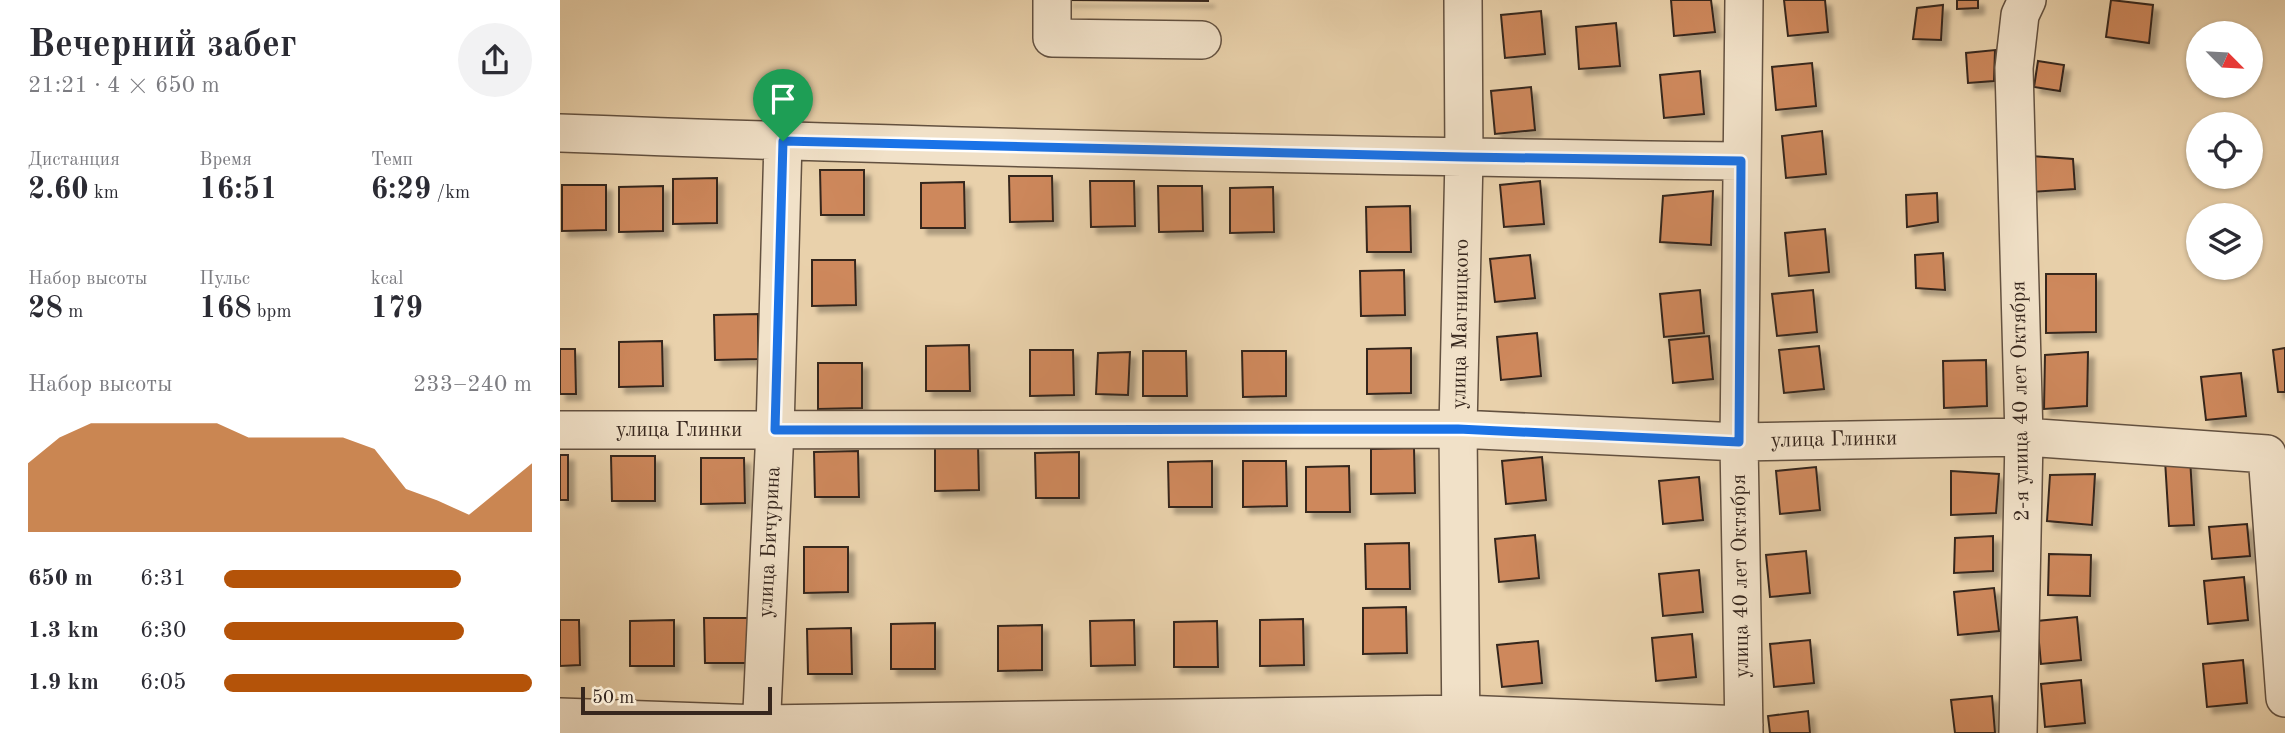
<!DOCTYPE html>
<html lang="ru">
<meta charset="utf-8">
<style>
body{margin:0;font-family:"Old Standard TT",serif;background:#f2f2f3;color:#2b2b33;height:100vh;display:flex;flex-direction:column;font-size:26px;white-space:nowrap}
*{box-sizing:border-box;margin:0}
p{font-size:23px;color:#7c7c81}
.icon{flex:none;width:38px;height:38px;fill:none;stroke:currentColor;stroke-width:2;stroke-linecap:round;stroke-linejoin:round}
.map{position:relative;flex:1;overflow:hidden}
.side{display:flex;flex-direction:column;background:#fff;width:560px}
.side>*{flex:none}
.needle{width:46px;rotate:114deg}
.tools{position:absolute;left:1626px;top:21px;display:grid;gap:14px}
.tools a{display:grid;place-items:center;width:77px;height:77px;border-radius:50%;background:#fff;box-shadow:0 2px 5px #0004;font-size:35px}
.scale{position:absolute;left:21px;bottom:18px;width:191px;box-sizing:border-box;padding-left:7px;border:4px solid #36261d;border-top:0;font-size:19px;line-height:24px;white-space:nowrap;color:#36261d;-webkit-text-stroke:5px #f1e1c8;paint-order:stroke}
.pin{position:absolute;display:grid;place-items:center;width:60px;height:60px;color:#fff;margin:-72px -30px;border-radius:50% 50% 50% 0;rotate:-45deg;box-shadow:0 0 7px #0007}
.pin .icon{rotate:45deg}
.round{display:grid;place-items:center;flex:none;width:74px;height:74px;border-radius:37px;background:#f2f2f3}
.summary{display:flex;align-items:center;justify-content:space-between;height:119px;padding:0 28px}
h1{font-size:38px;font-weight:800;line-height:52px}
.figures{display:grid;grid-template-columns:repeat(3,1fr);gap:10px;height:119px;padding:7px 28px}
.figures div{display:grid;align-content:center}
.figures b{font-size:30px;font-weight:800}
.figures small{font-size:19px;font-weight:400}
.figures p{font-size:19px}
.chart{height:196px;padding:14px 28px}
.chart p{display:flex;justify-content:space-between}
.chart svg{width:100%;height:126px;margin-top:7px;fill:#b45309;opacity:.7}
ul{padding:0 28px;list-style:none;font-size:23px}
li{display:grid;grid-template-columns:112px 84px 1fr;align-items:center;height:52px}
li i{height:18px;border-radius:9px;background:#b45309}
main{display:flex;flex:1;min-height:0}
.map>svg:first-child{display:block}
</style>
<main>
<section class="side">
<div class="summary"><div><h1>Вечерний забег</h1><p>21:21 · 4 × 650 m</p></div><a class="round"><svg class="icon" aria-label="share" viewBox="0 0 24 24"><path d="M12 15V3M7 8l5-5 5 5M5 13v7h14v-7"/></svg></a></div>
<div class="figures">
<div><p>Дистанция</p><b>2.60<small> km</small></b></div>
<div><p>Время</p><b>16:51</b></div>
<div><p>Темп</p><b>6:29<small> /km</small></b></div>
</div>
<div class="figures">
<div><p>Набор высоты</p><b>28<small> m</small></b></div>
<div><p>Пульс</p><b>168<small> bpm</small></b></div>
<div><p>kcal</p><b>179</b></div>
</div>
<div class="chart"><p><span>Набор высоты</span>233–240 m</p>
<svg viewBox="0 0 160 44" preserveAspectRatio="none"><path d="M0 44V20L10 11L20 6L30 6L40 6L50 6L60 6L70 11L80 11L90 11L100 11L110 15L120 29L130 33L140 38L150 29L160 20V44z"/></svg>
</div>
<ul>
<li><b>650 m</b>6:31<i style="width:77%"></i></li>
<li><b>1.3 km</b>6:30<i style="width:78%"></i></li>
<li><b>1.9 km</b>6:05<i style="width:100%"></i></li>
</ul>
</section>
<div class="map">
<svg width="1725" height="733" viewBox="0 0 1725 733">
<defs>
<filter id="shadow"><feDropShadow dx="6" dy="6" stdDeviation="2" flood-color="#0004"/></filter>
</defs>
<rect width="100%" height="100%" fill="#e9d1ab"/>
<filter id="stains"><feTurbulence type="fractalNoise" baseFrequency=".00286" numOctaves="4"/><feColorMatrix values="0 0 0 0 .2 0 0 0 0 .09 0 0 0 0 .02 0 0 0 .5 -.17"/></filter>
<radialGradient id="worn" r=".72"><stop offset=".6" stop-color="#630" stop-opacity="0"/><stop offset="1" stop-color="#630" stop-opacity=".3"/></radialGradient>
<path fill="#ce885c" stroke="#36261d" stroke-width="2" filter="url(#shadow)" d="M506 0H648V1Z
M1111 0H1151L1155 32 1114 36Z
M1224 0H1265L1268 32 1228 36Z
M1397 0H1418V8L1397 9Z
M1551 0 1593 5 1589 43 1546 37Z
M1383 5 1381 40 1353 39 1357 8Z
M981 11 985 54 945 58 941 15Z
M1056 23 1060 66 1019 69 1016 27Z
M1435 50 1434 81 1408 83 1406 53Z
M1478 61 1504 65 1500 91 1474 87Z
M1252 63 1256 106 1216 110 1212 67Z
M1140 71 1144 114 1104 118 1100 75Z
M971 87 975 130 935 134 931 91Z
M1262 131 1266 174 1226 178 1222 136Z
M1471 156 1513 159 1515 189 1471 192Z
M260 170H304V215H261Z
M449 176H492L493 221 450 222Z
M157 178V223L113 224V179Z
M530 181H574L575 226 531 227Z
M980 181 984 224 944 227 940 185Z
M404 182 405 228H361V183Z
M2 185H46V230L2 231Z
M103 186V231L59 232V187Z
M598 186H642L643 231 599 232Z
M713 187 714 232 670 233V188Z
M1153 191 1151 245 1100 242 1103 196Z
M1377 193 1378 222 1347 227 1346 195Z
M850 206 851 252H807L806 207Z
M1265 229 1269 272 1229 276 1225 233Z
M1383 253 1385 290 1356 288 1355 255Z
M970 255 975 298 935 302 930 259Z
M252 260H295L296 305 252 306Z
M844 270 845 315 801 316 800 271Z
M1486 274H1536V332L1486 333Z
M1140 290 1144 333 1104 337 1100 294Z
M1253 290 1257 332 1217 336 1212 294Z
M198 314V359L155 360 154 315Z
M977 333 981 376 941 380 937 337Z
M1149 336 1153 379 1113 383 1109 340Z
M102 341 103 386 59 387V342Z
M409 345 410 391H366V346Z
M1259 346 1264 389 1224 393 1219 350Z
M851 348V393L807 394V349Z
M1725 348V392H1718L1713 350Z
M0 349H15L16 394H0Z
M470 350H513L514 395 470 396Z
M583 351H626L627 396H583Z
M682 351H726V396L683 397Z
M570 352 568 395 536 394 538 353Z
M1528 352 1527 406 1484 409 1485 355Z
M1426 360 1427 406 1384 408 1383 361Z
M258 363H302V408L258 409Z
M1681 373 1686 416 1646 420 1641 377Z
M418 445 419 490 375 491V446Z
M854 448 855 493 811 494V449Z
M298 451 299 497H255L254 452Z
M519 452V498H476L475 453Z
M0 455H8V500H0Z
M51 456H95V501H52Z
M982 457 986 500 946 504 942 461Z
M141 458H184L185 503 141 504Z
M1630 458 1634 525 1609 526 1605 460Z
M652 461V507H609L608 462Z
M683 461H726L727 506 683 507Z
M789 466 790 512H746V467Z
M1256 467 1260 510 1220 514 1216 471Z
M1391 471 1439 474 1436 513 1391 515Z
M1535 474 1532 525 1487 521 1490 475Z
M1139 477 1143 520 1103 524 1099 481Z
M1687 524 1690 556 1652 559 1649 527Z
M975 535 979 578 939 582 935 539Z
M1433 536V571L1394 573 1395 538Z
M849 543 850 589H806L805 544Z
M244 547H288V592L244 593Z
M1246 551 1250 593 1210 597 1206 555Z
M1489 554 1531 555 1530 596 1488 595Z
M1139 570 1143 612 1103 616 1099 574Z
M1684 577 1688 620 1648 624 1644 581Z
M1434 588 1439 631 1398 635 1394 592Z
M846 607 847 653 803 654V608Z
M1517 617 1521 660 1481 664 1477 621Z
M144 618H188L189 663H145Z
M743 619 744 665 700 666V620Z
M0 620H19L20 665 0 666Z
M114 620V666H70V621Z
M574 620 575 665 531 666 530 621Z
M657 621 658 667H614V622Z
M375 623V669H331V624Z
M482 625V670L438 671V626Z
M291 628 292 674H248L247 629Z
M1132 634 1136 677 1096 681 1092 638Z
M1250 640 1254 683 1214 687 1210 644Z
M978 641 982 683 942 687 937 645Z
M1683 660 1687 703 1647 707 1643 664Z
M1521 680 1525 723 1485 727 1481 684Z
M1432 696 1435 733H1395L1391 700Z
M1248 711 1250 733H1210L1208 716Z"/>
<g fill="none" stroke-linecap="round" stroke-linejoin="round">
<g stroke="#635140" stroke-width="40">
<path id="minor" d="M492 0V38L642 40
M1184 0 1179 442 1184 733
M0 133C394 148 787 156 1181 161
M0 430 898 429 1179 442 1464 437 1707 454
M1707 454 1725 698
M0 717 201 724 901 714 1184 725
M201 733 215 430 223 141
M901 733 898 429 904 157 903 0
M1458 733 1464 437 1454 68 1460 15 1467 0"/>
</g>
<use href="#minor" stroke="#f1e1c8" stroke-width="37"/>
</g>
<g fill="none" stroke-linecap="round" stroke-linejoin="round">
<g stroke="#fff" stroke-width="14">
<path id="route" d="M223 141 904 157 1181 161 1179 442 898 429 215 430Z"/>
</g>
<use href="#route" stroke="#1a73e8" stroke-width="9"/>
</g>
<g text-anchor="middle" dominant-baseline="central" stroke-width="5" stroke-linejoin="round" paint-order="stroke">
<g font-size="21" fill="#36261d" stroke="#f1e1c8">
<text transform="translate(901 324) rotate(-89)">улица Магницкого</text>
<text transform="translate(1461 401) rotate(-91)">2-я улица 40 лет Октября</text>
<text x="119" y="430">улица Глинки</text>
<text transform="translate(1274 440) rotate(-1)">улица Глинки</text>
<text transform="translate(210 542) rotate(-87)">улица Бичурина</text>
<text transform="translate(1181 576) rotate(-91)">улица 40 лет Октября</text>
</g>
</g>
<rect width="100%" height="100%" filter="url(#stains)"/>
<rect width="100%" height="100%" fill="url(#worn)"/>
</svg>
<div class="tools">
<a><svg class="needle" viewBox="-14 -14 28 28"><path d="M0-13l5 13h-10z" fill="#e53935"/><path d="M0 13l5-13h-10z" fill="#7c7c81"/></svg></a>
<a><svg class="icon" aria-label="locate" viewBox="0 0 24 24"><circle cx="12" cy="12" r="6"/><path d="M12 2v4M12 18v4M2 12h4M18 12h4"/></svg></a>
<a><svg class="icon" aria-label="layers" viewBox="0 0 24 24"><path d="M12 4l9 5-9 5-9-5zM3 14l9 5 9-5"/></svg></a>
</div>
<div class="scale">50 m</div>
<div class="pin" style="left:223px;top:141px;background:#1e9e55"><svg class="icon" aria-label="arrive" viewBox="0 0 24 24"><path d="M6 21V4h12l-3 4 3 4H6"/></svg></div>
</div>
</main>
